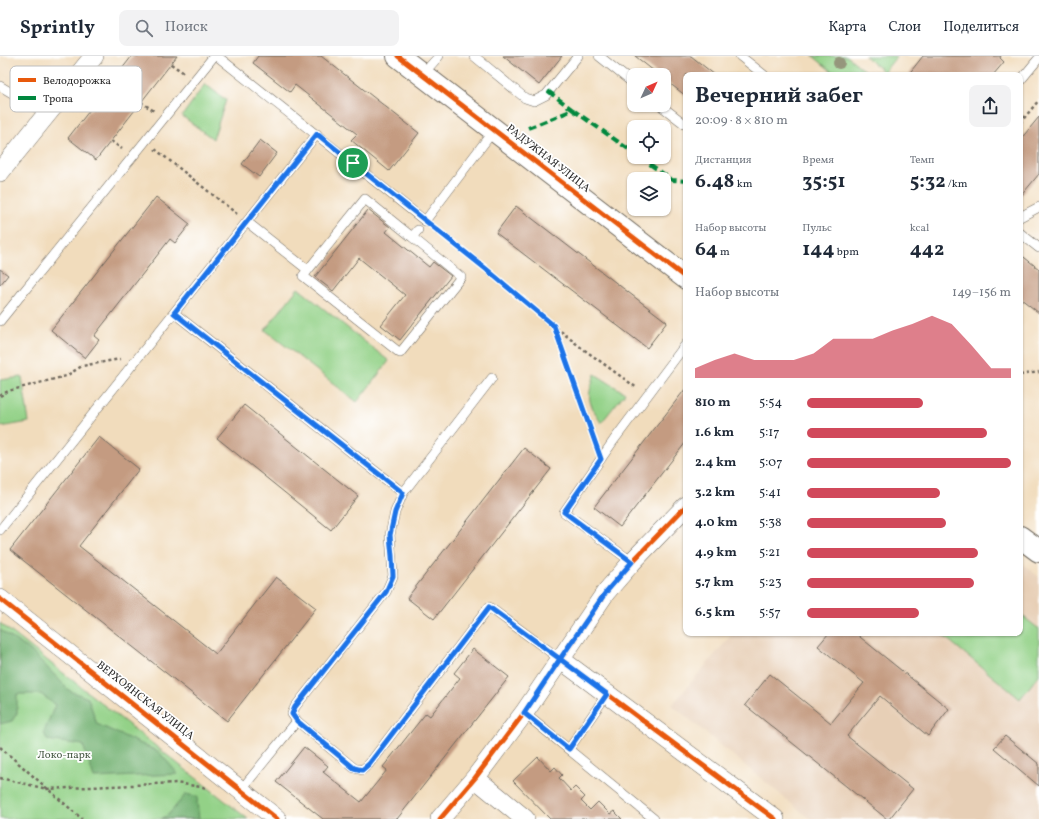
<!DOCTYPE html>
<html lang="ru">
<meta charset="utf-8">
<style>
body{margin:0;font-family:Vollkorn,serif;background:#f2f2f3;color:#1f2937;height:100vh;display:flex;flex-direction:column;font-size:15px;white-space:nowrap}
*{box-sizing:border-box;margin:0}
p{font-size:13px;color:#747a83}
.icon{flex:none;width:22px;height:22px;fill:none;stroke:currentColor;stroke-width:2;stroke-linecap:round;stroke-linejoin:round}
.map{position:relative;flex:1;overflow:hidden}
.sheet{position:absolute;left:683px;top:16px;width:340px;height:564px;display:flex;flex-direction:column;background:#fff;border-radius:8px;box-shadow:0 1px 3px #0004}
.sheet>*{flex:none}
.needle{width:26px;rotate:46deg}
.controls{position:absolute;left:627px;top:12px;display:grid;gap:8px}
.controls a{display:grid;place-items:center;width:44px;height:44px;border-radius:8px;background:#fff;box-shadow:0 1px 3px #0004;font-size:20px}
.pin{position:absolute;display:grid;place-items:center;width:34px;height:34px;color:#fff;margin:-17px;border:2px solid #fff;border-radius:50%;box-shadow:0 1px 4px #0007}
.round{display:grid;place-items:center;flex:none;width:42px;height:42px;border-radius:8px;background:#f2f2f3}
.overview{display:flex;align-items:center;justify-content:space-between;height:68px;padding:0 12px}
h1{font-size:22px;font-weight:700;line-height:30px}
.stats{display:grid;grid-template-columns:repeat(3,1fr);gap:6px;height:68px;padding:4px 12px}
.stats div{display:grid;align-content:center}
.stats b{font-size:20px;font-weight:700}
.stats small{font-size:11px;font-weight:400}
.stats p{font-size:11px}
.chart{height:112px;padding:8px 12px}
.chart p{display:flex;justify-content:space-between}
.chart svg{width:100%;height:72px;margin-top:4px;fill:#d1495b;opacity:.7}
ul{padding:0 12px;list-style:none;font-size:13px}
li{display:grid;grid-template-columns:64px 48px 1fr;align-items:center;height:30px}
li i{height:10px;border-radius:5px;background:#d1495b}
header{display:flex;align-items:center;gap:24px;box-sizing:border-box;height:56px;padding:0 20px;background:#fff;border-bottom:1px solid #e0e1e3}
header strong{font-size:19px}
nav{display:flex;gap:22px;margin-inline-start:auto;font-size:14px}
.search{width:280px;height:36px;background:#f2f2f3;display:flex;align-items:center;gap:10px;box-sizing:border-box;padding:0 14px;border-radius:8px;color:#747a83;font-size:15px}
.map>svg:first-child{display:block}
</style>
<header>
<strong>Sprintly</strong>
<div class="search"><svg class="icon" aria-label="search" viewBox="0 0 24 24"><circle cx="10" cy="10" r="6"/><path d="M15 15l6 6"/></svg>Поиск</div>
<nav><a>Карта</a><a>Слои</a><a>Поделиться</a></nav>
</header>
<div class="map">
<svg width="1039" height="763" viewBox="0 0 1039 763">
<rect width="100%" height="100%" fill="#fff"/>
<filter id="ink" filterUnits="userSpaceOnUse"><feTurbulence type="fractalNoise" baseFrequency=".025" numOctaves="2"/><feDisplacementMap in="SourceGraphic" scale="8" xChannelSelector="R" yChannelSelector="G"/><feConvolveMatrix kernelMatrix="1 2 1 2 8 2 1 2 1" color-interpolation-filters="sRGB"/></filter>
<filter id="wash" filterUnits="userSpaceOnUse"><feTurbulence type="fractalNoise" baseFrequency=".012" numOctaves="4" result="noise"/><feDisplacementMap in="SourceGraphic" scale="16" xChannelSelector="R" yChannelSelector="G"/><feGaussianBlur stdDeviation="0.9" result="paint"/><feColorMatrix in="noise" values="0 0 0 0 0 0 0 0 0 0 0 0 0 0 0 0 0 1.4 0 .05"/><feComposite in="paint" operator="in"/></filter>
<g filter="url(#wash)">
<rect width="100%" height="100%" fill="#f1dcbc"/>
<path fill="#e7cfb6" d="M1020 506 1039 521V763H810L672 649 733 577H1020Z"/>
<path fill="#93d187" stroke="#5f7e59" d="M813 0H847L870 19H836Z
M865 0H897L884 16Z
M205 28 226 44 213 83 182 60Z
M298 232 389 305 357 346 265 274Z
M595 318 625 337 601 367C588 344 586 344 595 318Z
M22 321 29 366 0 371V324Z
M1020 558 1039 573V619L1020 643 940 577H1020Z
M0 567 248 763H0Z"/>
<path fill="#76b374" stroke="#506f50" d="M0 574 31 595 70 635 88 642 97 668 159 696 178 718 94 722 83 689 47 684 44 676 55 649 41 638H17V657L12 665 0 668Z
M186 738 198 741 197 746 199 763H161L169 758Z"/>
<g id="blocks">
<path fill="#c49b81" d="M132 0H177L96 104 68 82Z
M258 0H321L419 77 389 115 351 84 357 78 295 29 290 36 253 7Z
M503 0H562L539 29Z
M635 0H691L715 19H686V40L664 23V19H659Z
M923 0H1001L1000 2 1004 6 993 19H908Z
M1039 61V118L1020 141V84Z
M260 84 277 97 259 121 242 108Z
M156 141 190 168 175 187 170 183 94 280 99 284 85 302 51 274Z
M516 150 667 266 647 292 496 177Z
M368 154 390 171 386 176 429 211 433 206 451 220 400 284 381 269 405 239 359 202 333 235 315 221Z
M1020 198 1039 213V257L1020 242Z
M0 213 8 219 0 229Z
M686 332V386L620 471 594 451Z
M244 349 358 440 331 474 217 382Z
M99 381 139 413 79 490 216 598 276 521 316 552 227 665 10 494Z
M524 392 551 413 434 563 407 542Z
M829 577H855L949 653 928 680 880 640 847 680 913 733 889 763H887L745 649 770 618 831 667 864 627 818 590Z
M473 593 509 621 397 763H323L276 726 304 691 328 710 323 716 361 746 387 714 383 711 426 657 430 660 460 622 454 617Z
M1005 680 1039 708V730L994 692Z
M538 701 551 715 555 711 562 719 559 722 571 735 575 731 585 741 581 745 590 754 598 746 610 758 614 755 622 763H550L513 725Z"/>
</g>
</g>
<g filter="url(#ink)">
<use href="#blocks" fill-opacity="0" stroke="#70695e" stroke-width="1"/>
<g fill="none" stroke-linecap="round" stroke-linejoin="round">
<g stroke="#70695e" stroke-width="10">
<path id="service" d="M217 0 425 165 494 74
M474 0 525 42 534 45 546 39 578 0
M599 0 634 28
M740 0 764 19
M422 19 439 0
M1020 25 1039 2
M0 30 47 58
M660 49 686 69
M1020 161 1039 151
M247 166 308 214 365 143 412 181 418 174
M1020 177 1039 192
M308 214 303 220 400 297 461 221 412 181
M174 257 403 437
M0 265 214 0
M492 322 403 437 395 456 390 479 393 520 386 536 295 651 292 658 297 665 354 712 362 714 369 708 489 551 560 603
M0 474 317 78
M632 506 564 456 614 384 686 288
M524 657 654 763
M569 693 607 638
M241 734 297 665"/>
</g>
<g stroke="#70695e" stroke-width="20">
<path id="minor" d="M0 116 94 0
M0 543 277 763
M560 603 775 763
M475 722 525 763
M440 763 475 722 524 657 606 536 632 506 686 450"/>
</g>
<g stroke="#70695e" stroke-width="24">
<path id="tertiary" d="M398 0 686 222
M1020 481 1039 495"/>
</g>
<path stroke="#70695e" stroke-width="2.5" stroke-dasharray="3 3" stroke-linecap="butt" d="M171 8 184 17
M141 46 154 55
M1020 67 1039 44
M111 85 122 93
M155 93 237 158
M435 173 579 290 637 332
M555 271 596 389
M1020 319 1039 316
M0 340 8 335 66 320 82 310 120 303
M0 691 82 763
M0 722 47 733 176 727 208 732"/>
<use href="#service" stroke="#fff" stroke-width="9"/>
<use href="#minor" stroke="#fff" stroke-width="19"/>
<use href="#tertiary" stroke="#fff" stroke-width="22"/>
<path stroke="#00873e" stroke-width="4" stroke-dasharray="8 4" stroke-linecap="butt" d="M548 35 573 54
M528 72 573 54 634 97
M640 101 672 124 686 125"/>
<g stroke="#fff" stroke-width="8">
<path id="cycleway" d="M398 0 686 222
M0 543 277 763
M560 603 775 763
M440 763 475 722 524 657 606 536 632 506 686 450"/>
</g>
<use href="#cycleway" stroke="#e8590c" stroke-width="5"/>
</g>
<circle fill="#95967c" cx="839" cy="7" r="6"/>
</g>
<g fill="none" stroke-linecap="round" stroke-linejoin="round" filter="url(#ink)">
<g stroke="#fff" stroke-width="8">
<path id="route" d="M353 107 317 78 174 257 403 437 395 456 390 479 392 500 393 520 386 536 295 651 292 658 297 665 354 712 362 714 369 708 489 551 560 603 524 657 569 693 607 638 560 603 606 536 632 506 564 456 601 403 554 270 486 213 353 107"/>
</g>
<use href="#route" stroke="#1a73e8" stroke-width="5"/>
</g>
<g text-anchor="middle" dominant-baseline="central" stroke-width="3.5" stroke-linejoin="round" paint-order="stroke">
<g font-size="11" fill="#2b2b2b" stroke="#fff">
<text transform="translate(548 103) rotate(38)">РАДУЖНАЯ УЛИЦА</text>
<text transform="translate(145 645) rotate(38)">ВЕРХОЯНСКАЯ УЛИЦА</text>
</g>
<g font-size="11" fill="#4a5d47" stroke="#fff">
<text x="64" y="699">Локо-парк</text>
</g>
</g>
<rect x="10" y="10" width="132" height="46" rx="6" fill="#fff" stroke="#bfbfbf" stroke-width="1"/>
<rect x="18" y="22" width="18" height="4" fill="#e8590c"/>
<rect x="18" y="40" width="18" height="4" fill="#00873e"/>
<g font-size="11" fill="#2b2b2b">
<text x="43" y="28">Велодорожка</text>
<text x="43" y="46">Тропа</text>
</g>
</svg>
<div class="controls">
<a><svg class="needle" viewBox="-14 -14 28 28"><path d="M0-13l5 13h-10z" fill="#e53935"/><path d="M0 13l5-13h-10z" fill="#747a83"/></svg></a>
<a><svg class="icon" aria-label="locate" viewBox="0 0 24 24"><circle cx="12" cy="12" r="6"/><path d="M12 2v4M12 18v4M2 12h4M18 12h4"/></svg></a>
<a><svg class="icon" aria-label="layers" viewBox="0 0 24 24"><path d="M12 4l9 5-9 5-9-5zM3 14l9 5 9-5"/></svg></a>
</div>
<div class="pin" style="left:353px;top:107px;background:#1e9e55"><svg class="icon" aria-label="arrive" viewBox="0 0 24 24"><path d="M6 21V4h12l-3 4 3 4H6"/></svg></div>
<section class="sheet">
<div class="overview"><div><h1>Вечерний забег</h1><p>20:09 · 8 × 810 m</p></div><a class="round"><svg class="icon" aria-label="share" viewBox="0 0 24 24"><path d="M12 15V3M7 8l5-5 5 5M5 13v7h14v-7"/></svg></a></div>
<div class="stats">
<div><p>Дистанция</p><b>6.48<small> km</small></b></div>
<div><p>Время</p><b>35:51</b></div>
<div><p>Темп</p><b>5:32<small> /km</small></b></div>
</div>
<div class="stats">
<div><p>Набор высоты</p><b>64<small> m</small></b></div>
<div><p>Пульс</p><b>144<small> bpm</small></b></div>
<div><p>kcal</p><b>442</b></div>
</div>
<div class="chart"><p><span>Набор высоты</span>149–156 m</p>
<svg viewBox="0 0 160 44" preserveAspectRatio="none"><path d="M0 44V38L10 33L20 29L30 33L40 33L50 33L60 29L70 20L80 20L90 20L100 15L110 11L120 6L130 11L140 24L150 38L160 38V44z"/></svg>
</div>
<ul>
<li><b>810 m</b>5:54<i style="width:57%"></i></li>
<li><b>1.6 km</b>5:17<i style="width:88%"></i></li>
<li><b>2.4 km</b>5:07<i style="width:100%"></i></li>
<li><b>3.2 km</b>5:41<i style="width:65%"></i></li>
<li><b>4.0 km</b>5:38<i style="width:68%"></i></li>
<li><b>4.9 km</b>5:21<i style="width:84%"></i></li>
<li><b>5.7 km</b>5:23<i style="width:82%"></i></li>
<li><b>6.5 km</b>5:57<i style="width:55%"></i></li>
</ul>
</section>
</div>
